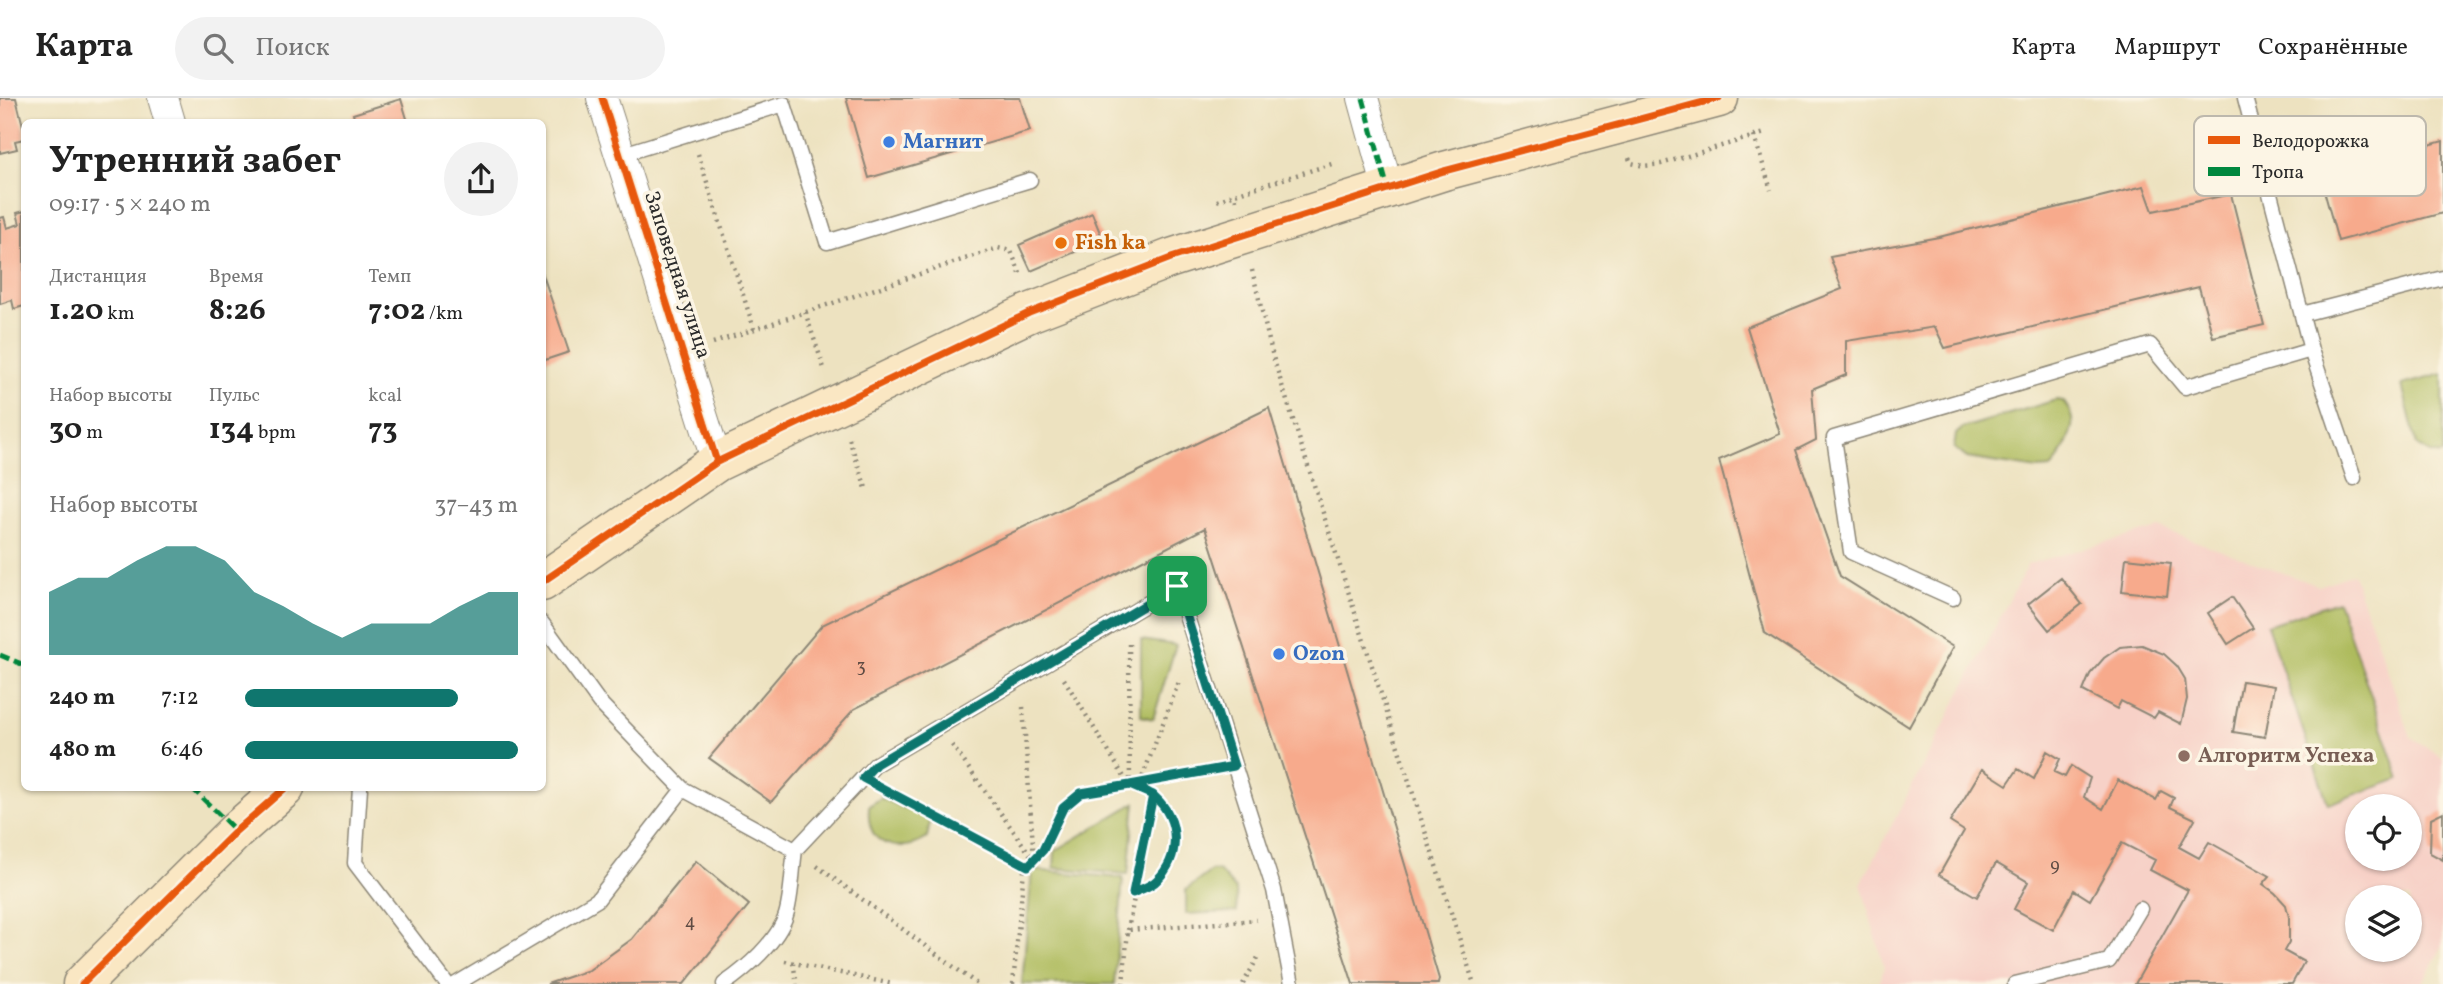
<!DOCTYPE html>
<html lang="ru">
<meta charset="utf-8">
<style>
body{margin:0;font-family:Vollkorn,serif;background:#f2f2f2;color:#222;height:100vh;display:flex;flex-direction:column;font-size:26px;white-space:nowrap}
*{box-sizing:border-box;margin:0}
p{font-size:23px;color:#767676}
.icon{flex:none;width:38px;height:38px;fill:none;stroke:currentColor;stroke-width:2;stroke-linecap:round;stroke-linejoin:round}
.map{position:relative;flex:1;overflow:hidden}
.sheet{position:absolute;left:21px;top:21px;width:525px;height:672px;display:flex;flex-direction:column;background:#fff;border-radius:10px;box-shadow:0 2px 5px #0004}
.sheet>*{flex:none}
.buttons{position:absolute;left:2345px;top:696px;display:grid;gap:14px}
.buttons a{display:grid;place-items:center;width:77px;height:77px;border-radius:50%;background:#fff;box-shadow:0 2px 5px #0004;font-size:35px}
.pin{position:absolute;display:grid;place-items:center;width:60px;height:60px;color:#fff;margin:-30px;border-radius:14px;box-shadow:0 4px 10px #0006}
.round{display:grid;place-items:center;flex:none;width:74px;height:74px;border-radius:37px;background:#f2f2f2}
.overview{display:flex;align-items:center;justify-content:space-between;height:119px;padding:0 28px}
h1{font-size:38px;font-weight:700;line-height:52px}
.stats{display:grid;grid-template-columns:repeat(3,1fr);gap:10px;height:119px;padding:7px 28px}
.stats div{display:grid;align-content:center}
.stats b{font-size:30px;font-weight:700}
.stats small{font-size:19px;font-weight:400}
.stats p{font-size:19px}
.chart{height:196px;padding:14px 28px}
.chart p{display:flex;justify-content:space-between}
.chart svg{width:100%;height:126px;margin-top:7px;fill:#0f766e;opacity:.7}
ul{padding:0 28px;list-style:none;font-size:23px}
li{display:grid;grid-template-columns:112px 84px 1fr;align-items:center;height:52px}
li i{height:18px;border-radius:9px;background:#0f766e}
header{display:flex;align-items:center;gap:42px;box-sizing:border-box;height:98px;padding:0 35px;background:#fff;border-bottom:2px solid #e0e0e0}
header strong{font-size:33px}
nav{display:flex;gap:38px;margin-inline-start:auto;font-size:24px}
.search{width:490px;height:63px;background:#f2f2f2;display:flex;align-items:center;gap:18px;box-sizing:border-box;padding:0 24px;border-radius:38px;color:#767676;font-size:26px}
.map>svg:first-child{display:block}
</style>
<header>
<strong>Карта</strong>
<div class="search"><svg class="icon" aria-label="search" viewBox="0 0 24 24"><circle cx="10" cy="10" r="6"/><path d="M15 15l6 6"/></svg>Поиск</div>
<nav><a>Карта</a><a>Маршрут</a><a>Сохранённые</a></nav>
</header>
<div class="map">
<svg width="2443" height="886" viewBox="0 0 2443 886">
<rect width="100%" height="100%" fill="#fcf5e5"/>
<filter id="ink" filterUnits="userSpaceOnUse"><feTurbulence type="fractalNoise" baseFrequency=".0143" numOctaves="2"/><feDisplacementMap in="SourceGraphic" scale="14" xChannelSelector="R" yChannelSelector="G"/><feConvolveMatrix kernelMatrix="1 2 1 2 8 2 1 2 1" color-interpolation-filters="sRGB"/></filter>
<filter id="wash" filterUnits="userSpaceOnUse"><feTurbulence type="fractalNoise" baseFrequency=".00686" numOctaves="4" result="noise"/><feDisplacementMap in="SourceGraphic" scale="28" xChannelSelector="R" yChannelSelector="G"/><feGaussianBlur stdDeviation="1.57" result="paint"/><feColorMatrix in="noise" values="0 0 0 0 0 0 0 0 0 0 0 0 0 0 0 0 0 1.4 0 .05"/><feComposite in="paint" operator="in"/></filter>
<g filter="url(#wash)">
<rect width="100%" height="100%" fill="#ede2c0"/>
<path fill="#f7d1c7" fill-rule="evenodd" d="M2159 430 2319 488 2353 476 2411 639 2443 660V847L2422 886H1878L1884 869 1861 786 2028 466ZM2357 709H2410V761H2357ZM2357 800H2410V852H2357Z"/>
<path fill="#aebb5d" stroke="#6c7344" stroke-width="2" d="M2443 276V356C2433 358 2425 353 2417 347L2402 287Z
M2056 302 2063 303C2068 309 2074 320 2072 329 2069 341 2060 362 2051 370L2038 371 1967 360 1954 350 1956 336 1963 330Z
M2338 503 2400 681 2328 706 2267 527Z
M1141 542 1176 547 1153 621 1141 618Z
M881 700 925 719 930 724 927 740C909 753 875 752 870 726 868 720 869 714 869 708Z
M1135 705 1128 776 1054 770 1055 753Z
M1032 772 1123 780 1114 886H1022Z
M1211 773H1219L1236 792 1237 814 1186 816V792Z"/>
<g id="blocks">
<path fill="#f7aa8c" d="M0 0H16L24 32V41L15 43 17 51 0 55Z
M846 0H1020L1030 33 869 80Z
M401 1 408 24H355L353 16Z
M2443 43V115L2338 143 2320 78Z
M2144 88 2153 113 2231 96 2264 227 2213 239 2199 189 1945 250 1935 229 1846 243V277L1812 291 1816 342 1796 352 1840 478 1953 549 1909 629 1765 535 1719 362 1780 336 1747 229 1842 191 1830 159 1939 139Z
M24 113V208L14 211 12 202 0 206V120L4 119 7 130 20 126 17 115Z
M1092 115 1103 142 1031 173 1019 147Z
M542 174 569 254 542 263Z
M1269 310 1439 881 1438 886H1353L1205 430 854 611 771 704 709 660 822 527Z
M2126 460 2171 465 2167 498 2122 493Z
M2061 480 2082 506 2049 532 2028 506Z
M2232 499 2253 530 2228 546 2208 515Z
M2142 547 2164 556 2177 568 2185 581 2187 601 2181 626 2158 614 2154 620 2121 603 2117 611 2083 593 2090 576 2104 560 2120 549Z
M2242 583 2274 588 2265 639 2233 634Z
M2047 653 2060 661 2054 674 2065 679 2071 668 2090 680 2084 699 2103 711 2118 682 2156 702 2161 693 2174 700 2170 709 2195 721 2179 749 2199 760 2209 744 2270 778 2263 786 2275 795 2286 807 2289 819V844L2284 853 2304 864 2292 886H2135L2188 792 2150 772 2155 762 2122 745 2090 802 2074 792 2053 832 2014 811 2028 784 1996 765 1977 799 1939 777 1964 733 1950 724 1982 671 2007 687 2018 671 2034 681Z
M2443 714V762L2430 755 2431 720Z
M696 763 749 807 684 886H547L589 872 632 841Z"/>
</g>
</g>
<g filter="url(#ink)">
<use href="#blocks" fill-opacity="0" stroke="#8c8676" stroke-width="2"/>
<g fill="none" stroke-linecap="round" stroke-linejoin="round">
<g stroke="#8c8676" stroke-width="17">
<path id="lane" d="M2245 0 2311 252 2354 380
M620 57 784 6 827 144 1030 82
M2302 216 2443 180
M1953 500 1851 454 1834 340 2150 247 2185 289 2311 252
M542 525 599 604 683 691 795 752 876 666 1177 488 1274 792 1292 886
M360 690 355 765 447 886
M456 886 597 802 683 691
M724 886C746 871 778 843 786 817 792 797 792 772 795 752
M2015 886 2109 863 2140 811"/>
</g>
<g stroke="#8c8676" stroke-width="32">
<path id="street" d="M163 0 170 24
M602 0 717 364
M1363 0 1388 91"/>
</g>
<g stroke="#8c8676" stroke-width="41">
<path id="secondary" d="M542 484 717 364 1029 215 1171 160 1444 73 1719 0
M82 886 236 733 285 690"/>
</g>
<path stroke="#8c8676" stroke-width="4.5" stroke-dasharray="2 5" stroke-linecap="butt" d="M1754 38 1771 92
M698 56 754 231
M1629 60 1631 65 1644 68 1661 66 1765 35
M1236 102 1235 96 1335 65
M1217 103 1235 96
M1252 172 1273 259 1474 886
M805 214 825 273
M713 245 998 150 1011 153 1021 178
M849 341 867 393
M1129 546 1130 687 1210 672
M1064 581 1129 687
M1023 609 1034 761
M952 647 1032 759
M1140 685 1180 581
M886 692 1028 768
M817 768 977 886
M1128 832 1153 697
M785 863 892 886
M793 865 797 886
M1013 886 1024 772 1043 752 1063 710 1081 696 1130 687 1153 697 1170 716 1176 740 1171 765 1156 785 1133 795
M1123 886 1128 832 1256 822
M1243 886 1260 856"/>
<use href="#lane" stroke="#fff" stroke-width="14"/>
<use href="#street" stroke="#fff" stroke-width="30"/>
<use href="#secondary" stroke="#fae7c3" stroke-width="38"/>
<path stroke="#00873e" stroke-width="5" stroke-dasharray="10 5" stroke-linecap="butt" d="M1363 0 1388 91
M0 557 24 567
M192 690 236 733"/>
<g stroke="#fcf5e5" stroke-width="11">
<path id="cycleway" d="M602 0 717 364
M542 484 717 364 1029 215 1171 160 1444 73 1719 0
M82 886 236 733 285 690"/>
</g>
<use href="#cycleway" stroke="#e8590c" stroke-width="7"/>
</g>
</g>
<g fill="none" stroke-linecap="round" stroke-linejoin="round" filter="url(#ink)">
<g stroke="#fff" stroke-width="14">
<path id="route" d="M1177 488 876 666 863 680 1028 768 1043 752 1063 710 1081 695 1130 687 1153 697 1133 795C1141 791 1152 788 1157 782 1181 758 1180 722 1155 699 1149 693 1138 690 1130 687L1234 668 1177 488"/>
</g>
<use href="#route" stroke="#0f766e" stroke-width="9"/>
</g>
<g fill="#3f7fe0" stroke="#fcf5e5" stroke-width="2.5">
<circle cx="889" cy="44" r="7"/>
<circle cx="1279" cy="556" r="7"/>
</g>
<circle fill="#e8710a" stroke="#fcf5e5" stroke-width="2.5" cx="1061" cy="145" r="7"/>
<circle fill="#8d6e63" stroke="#fcf5e5" stroke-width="2.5" cx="2184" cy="658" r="7"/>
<g text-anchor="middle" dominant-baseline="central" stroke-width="7" stroke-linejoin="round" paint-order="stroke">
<g font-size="18" fill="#5e4b43">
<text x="861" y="569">3</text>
<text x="2055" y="768">9</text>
<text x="690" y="824">4</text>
</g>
<g font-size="21" font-weight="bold" fill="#366cbe" stroke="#fcf5e5" text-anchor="start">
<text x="903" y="44">Магнит</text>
<text x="1293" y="556">Ozon</text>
</g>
<g font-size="21" font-weight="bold" fill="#c56008" stroke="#fcf5e5" text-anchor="start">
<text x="1075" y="145">Fish ka</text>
</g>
<g font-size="21" fill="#2b2b2b" stroke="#fcf5e5">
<text transform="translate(677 177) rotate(72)">Заповедная улица</text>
</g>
<g font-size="21" font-weight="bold" fill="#785e54" stroke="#fcf5e5" text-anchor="start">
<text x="2198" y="658">Алгоритм Успеха</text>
</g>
</g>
<rect x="2194" y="18" width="232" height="80" rx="10" fill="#fcf5e5" stroke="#bdb8ad" stroke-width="2"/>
<rect x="2208" y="38" width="32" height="8" fill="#e8590c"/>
<rect x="2208" y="69" width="32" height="9" fill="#00873e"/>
<g font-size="19" fill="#2b2b2b">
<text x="2252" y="49">Велодорожка</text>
<text x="2252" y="80">Тропа</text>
</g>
</svg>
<div class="buttons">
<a><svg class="icon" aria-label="locate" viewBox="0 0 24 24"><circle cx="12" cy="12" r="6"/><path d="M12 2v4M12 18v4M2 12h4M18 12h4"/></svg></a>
<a><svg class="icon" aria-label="layers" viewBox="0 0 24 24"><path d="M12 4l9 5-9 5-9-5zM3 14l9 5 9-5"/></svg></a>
</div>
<div class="pin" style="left:1177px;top:488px;background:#1e9e55"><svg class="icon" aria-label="arrive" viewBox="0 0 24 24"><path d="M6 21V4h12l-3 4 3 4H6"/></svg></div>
<section class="sheet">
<div class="overview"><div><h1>Утренний забег</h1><p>09:17 · 5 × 240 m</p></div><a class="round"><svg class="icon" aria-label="share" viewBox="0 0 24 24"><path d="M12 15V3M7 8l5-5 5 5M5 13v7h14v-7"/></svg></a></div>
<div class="stats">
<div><p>Дистанция</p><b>1.20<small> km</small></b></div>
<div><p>Время</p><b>8:26</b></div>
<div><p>Темп</p><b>7:02<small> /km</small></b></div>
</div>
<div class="stats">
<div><p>Набор высоты</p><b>30<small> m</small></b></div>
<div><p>Пульс</p><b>134<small> bpm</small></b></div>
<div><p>kcal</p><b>73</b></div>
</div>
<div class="chart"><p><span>Набор высоты</span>37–43 m</p>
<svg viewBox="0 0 160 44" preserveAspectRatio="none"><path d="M0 44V22L10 17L20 17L30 11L40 6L50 6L60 11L70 22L80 27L90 33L100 38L110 33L120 33L130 33L140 27L150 22L160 22V44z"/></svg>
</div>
<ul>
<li><b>240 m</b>7:12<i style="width:78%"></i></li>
<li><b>480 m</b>6:46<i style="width:100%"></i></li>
</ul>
</section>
</div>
